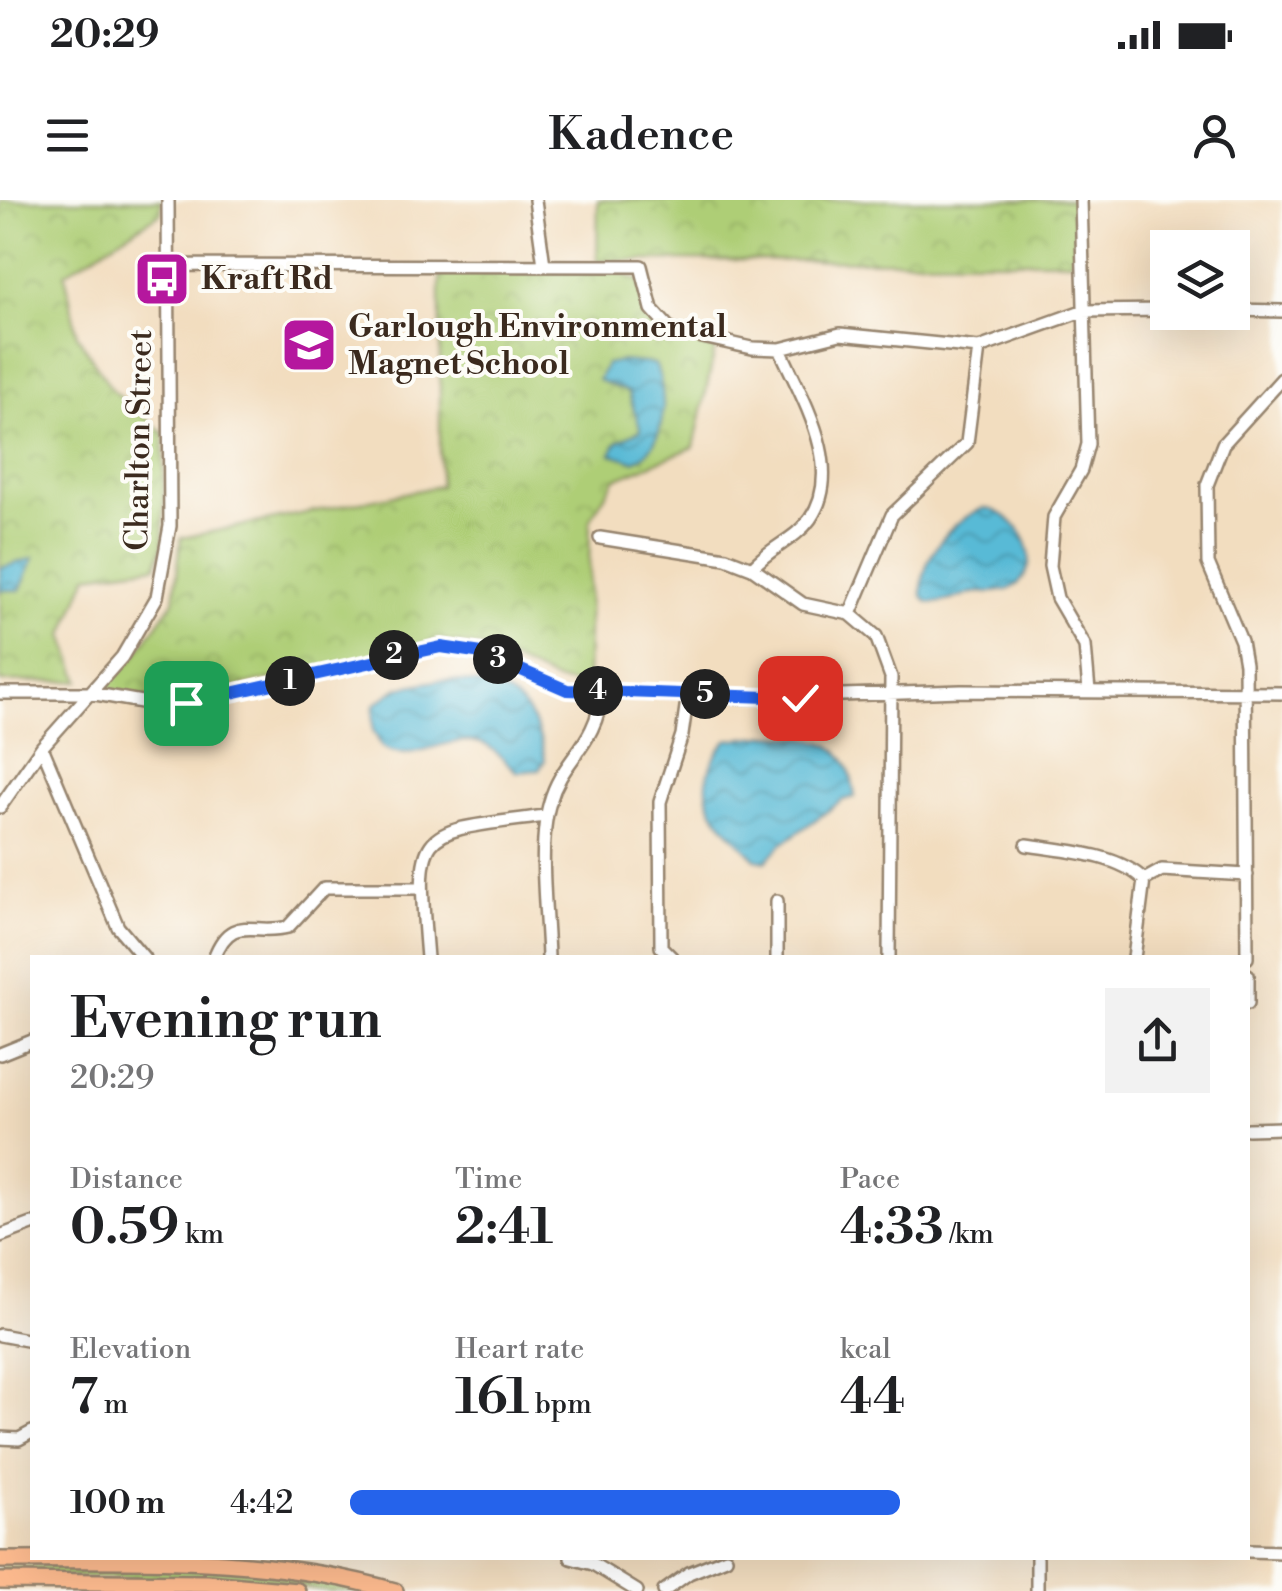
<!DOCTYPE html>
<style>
body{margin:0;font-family:"Libre Bodoni",serif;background:#f2f2f2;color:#202124;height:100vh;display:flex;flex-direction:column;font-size:38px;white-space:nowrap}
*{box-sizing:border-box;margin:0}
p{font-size:32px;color:#757577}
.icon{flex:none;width:55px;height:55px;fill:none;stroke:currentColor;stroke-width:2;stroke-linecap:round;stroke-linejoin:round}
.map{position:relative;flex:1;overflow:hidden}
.drawer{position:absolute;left:30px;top:755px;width:1220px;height:605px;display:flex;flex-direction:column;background:#fff;border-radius:0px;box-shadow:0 10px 40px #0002}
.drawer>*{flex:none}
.tools{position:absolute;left:1150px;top:30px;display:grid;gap:20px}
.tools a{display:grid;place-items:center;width:100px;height:100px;border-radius:0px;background:#fff;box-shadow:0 10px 40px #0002;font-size:50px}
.pin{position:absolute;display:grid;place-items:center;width:85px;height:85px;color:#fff;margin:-42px;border-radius:20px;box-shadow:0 5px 15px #0006}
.km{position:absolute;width:50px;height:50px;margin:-25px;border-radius:50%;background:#222;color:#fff;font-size:28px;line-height:50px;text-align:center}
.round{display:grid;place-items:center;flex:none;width:105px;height:105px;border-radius:0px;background:#f2f2f2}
.head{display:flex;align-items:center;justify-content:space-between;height:170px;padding:0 40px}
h1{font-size:55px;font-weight:600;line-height:75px}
.metrics{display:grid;grid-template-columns:repeat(3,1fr);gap:15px;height:170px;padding:10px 40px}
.metrics div{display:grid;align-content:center}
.metrics b{font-size:50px;font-weight:600}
.metrics small{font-size:28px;font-weight:400}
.metrics p{font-size:28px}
ul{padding:0 40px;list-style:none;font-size:32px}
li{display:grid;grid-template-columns:160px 120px 1fr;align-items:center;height:75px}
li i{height:25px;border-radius:12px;background:#2563eb}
.status{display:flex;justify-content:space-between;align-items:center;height:70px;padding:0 50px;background:#fff;direction:ltr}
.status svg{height:28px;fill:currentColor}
header{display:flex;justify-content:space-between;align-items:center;height:130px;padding:0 40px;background:#fff;font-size:45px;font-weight:600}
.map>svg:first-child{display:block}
</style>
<div class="status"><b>20:29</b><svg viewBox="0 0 49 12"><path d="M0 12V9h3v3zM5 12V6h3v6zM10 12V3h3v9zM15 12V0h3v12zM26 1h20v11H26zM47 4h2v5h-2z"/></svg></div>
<header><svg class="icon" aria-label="menu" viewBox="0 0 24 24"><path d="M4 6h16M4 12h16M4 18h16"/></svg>Kadence<svg class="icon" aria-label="person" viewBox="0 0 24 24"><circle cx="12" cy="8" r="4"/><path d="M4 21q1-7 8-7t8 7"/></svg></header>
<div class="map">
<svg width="1282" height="1391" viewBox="0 0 1282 1391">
<defs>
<pattern id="grass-dots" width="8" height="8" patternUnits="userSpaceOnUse" patternTransform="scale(2.5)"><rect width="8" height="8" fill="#aece76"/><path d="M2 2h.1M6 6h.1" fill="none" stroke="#97b166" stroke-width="1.8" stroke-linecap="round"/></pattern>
<pattern id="park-crowns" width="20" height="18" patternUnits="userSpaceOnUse" patternTransform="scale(2.5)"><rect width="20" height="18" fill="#aece76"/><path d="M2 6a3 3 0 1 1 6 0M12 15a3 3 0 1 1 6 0" fill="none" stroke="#97b166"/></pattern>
<pattern id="water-waves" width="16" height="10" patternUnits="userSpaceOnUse" patternTransform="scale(2.5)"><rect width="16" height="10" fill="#58bad6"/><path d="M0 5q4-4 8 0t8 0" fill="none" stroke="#4a97ad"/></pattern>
</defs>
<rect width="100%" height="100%" fill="#fdfcf7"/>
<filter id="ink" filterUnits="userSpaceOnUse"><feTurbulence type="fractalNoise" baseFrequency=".01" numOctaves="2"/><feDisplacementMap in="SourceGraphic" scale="20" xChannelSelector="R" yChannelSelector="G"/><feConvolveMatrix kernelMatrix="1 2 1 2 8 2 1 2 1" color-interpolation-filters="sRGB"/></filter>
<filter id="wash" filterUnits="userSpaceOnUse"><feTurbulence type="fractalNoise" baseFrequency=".0048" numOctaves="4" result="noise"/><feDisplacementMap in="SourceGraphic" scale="40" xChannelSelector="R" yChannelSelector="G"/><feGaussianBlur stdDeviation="2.25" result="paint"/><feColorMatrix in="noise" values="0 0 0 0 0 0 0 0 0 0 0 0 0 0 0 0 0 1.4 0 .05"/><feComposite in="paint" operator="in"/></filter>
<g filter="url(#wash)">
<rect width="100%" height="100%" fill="#f2ddbf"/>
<path fill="url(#grass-dots)" stroke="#747c4a" stroke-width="2.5" d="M91 1365 241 1369 376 1391H327L272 1382 0 1375V1368Z"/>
<path fill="url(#park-crowns)" stroke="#747c4a" stroke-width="2.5" d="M0 0H161V13L65 73 77 135 112 190 164 233 163 343 156 366 88 375 64 435 80 481 0 482Z
M598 0H1074L1075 61 597 60Z
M581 71 619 73 638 80 656 127 715 149 694 247 615 279 590 319 587 485 559 482 484 448 438 440 206 494 151 500 103 489 132 460 174 401 181 338 440 286V72Z"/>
<path fill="url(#water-waves)" stroke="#4a727a" stroke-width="2.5" d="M621 161 655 164C668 193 668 246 634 261L611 254 617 242 641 230 628 192 598 180 606 164Z
M984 308C1019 312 1050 365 1012 388 1001 394 986 391 974 393 958 396 944 405 928 402L922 396C921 357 948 323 984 308Z
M34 358 20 390H0V368Z
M441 480C503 483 535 496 545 560L539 570 517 572C507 563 497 551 486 545 450 529 415 567 382 547L373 530 374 505 398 488Z
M771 535C824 539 848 540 855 597L843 600 783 643 766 661 756 659C716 619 684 593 727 540Z"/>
</g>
<g filter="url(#ink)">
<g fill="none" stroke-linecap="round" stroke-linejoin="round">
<g stroke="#96846e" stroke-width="16">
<path id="minor" d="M535 0 544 65
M1081 0 1088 244 1081 270 1054 317 1050 366 1057 398 1085 446 1089 491
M168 65 641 66 652 109 671 130 752 148 780 149 840 134 979 148 1082 111 1168 110
M1232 110 1282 111
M600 338 726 358 752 368 803 404 850 414 876 436 891 477 889 758
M752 368C770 347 795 340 810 319 846 268 801 197 780 149
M850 414 892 315 967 243 979 148
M0 493H90L153 504 186 503 441 447 482 453 567 490 753 498 961 491 1282 493
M42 547 118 727 144 758
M0 607 42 547 122 457 157 397 170 326 168 0
M1027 645C1064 651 1117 653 1144 680
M777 701V758
M214 758C231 712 253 736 288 727L324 688H421
M427 758C416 623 414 633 546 616
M548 758C547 713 537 644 550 602 562 558 597 546 602 491
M672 758 661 747 660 602 682 535 688 493
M1134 758 1144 680 1162 670 1247 675
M1247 758 1245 464 1241 441 1208 363 1207 285 1223 244 1282 179
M1248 775V803
M0 854 32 841
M1248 929 1282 928
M0 1036 32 1024
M0 1135 32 1141
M0 1238 19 1239 32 1232
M1248 1351 1282 1352
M571 1358 593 1364 637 1391
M1037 1358V1391
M664 1391 689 1373 726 1358"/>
</g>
<g stroke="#96846e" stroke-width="20">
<path id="highway" d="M0 1360C133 1360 266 1354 395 1391
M0 1381 207 1383 297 1391"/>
</g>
<use href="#minor" stroke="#fff" stroke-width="11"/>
<use href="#highway" stroke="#fcba8e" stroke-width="15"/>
</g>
</g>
<g fill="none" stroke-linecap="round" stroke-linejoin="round" filter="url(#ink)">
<g stroke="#fff" stroke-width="20">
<path id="route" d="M186 503 441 447 482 453 567 490 800 498"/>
</g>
<use href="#route" stroke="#2563eb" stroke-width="12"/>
</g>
<defs>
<g id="bus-square" transform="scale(2.875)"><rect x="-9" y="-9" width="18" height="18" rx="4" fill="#b5179e" stroke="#fdfcf7"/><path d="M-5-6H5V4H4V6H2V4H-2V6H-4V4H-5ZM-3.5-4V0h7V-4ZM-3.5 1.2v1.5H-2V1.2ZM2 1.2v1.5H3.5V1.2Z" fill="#fff"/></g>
<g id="school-square" transform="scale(2.875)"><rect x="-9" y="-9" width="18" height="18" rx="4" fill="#b5179e" stroke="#fdfcf7"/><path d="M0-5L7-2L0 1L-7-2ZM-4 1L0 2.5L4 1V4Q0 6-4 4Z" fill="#fff"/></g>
</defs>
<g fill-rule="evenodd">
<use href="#bus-square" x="162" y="79"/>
<use href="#school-square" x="309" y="145"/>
</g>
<g text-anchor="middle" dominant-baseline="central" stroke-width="8" stroke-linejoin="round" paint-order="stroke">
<g font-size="32" font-weight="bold" fill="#3b2a1e" stroke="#fdfcf7" text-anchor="start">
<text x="201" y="79">Kraft Rd</text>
<text x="348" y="127">Garlough Environmental<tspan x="348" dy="37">Magnet School</tspan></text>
</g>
<g font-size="32" fill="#3b2a1e" stroke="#fdfcf7">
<text transform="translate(139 240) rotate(-89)">Charlton Street</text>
</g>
</g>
</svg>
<div class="tools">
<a><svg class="icon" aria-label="layers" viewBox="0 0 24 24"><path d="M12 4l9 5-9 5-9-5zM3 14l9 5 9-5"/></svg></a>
</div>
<div class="pin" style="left:186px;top:503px;background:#1e9e55"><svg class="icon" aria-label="arrive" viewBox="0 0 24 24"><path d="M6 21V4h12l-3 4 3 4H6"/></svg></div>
<div class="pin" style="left:800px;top:498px;background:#d93025"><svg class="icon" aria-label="check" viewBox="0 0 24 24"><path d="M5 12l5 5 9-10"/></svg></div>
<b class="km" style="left:290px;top:481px">1</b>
<b class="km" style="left:394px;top:455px">2</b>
<b class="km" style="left:498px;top:459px">3</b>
<b class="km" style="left:598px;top:491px">4</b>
<b class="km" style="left:705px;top:494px">5</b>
<section class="drawer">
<div class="head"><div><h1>Evening run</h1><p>20:29</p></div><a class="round"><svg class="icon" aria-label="share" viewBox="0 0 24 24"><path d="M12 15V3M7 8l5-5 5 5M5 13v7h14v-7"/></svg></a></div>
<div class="metrics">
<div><p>Distance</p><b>0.59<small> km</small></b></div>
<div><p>Time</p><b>2:41</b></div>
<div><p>Pace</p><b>4:33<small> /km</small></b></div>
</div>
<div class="metrics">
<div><p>Elevation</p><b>7<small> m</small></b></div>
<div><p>Heart rate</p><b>161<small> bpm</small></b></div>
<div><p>kcal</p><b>44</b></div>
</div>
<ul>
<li><b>100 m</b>4:42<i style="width:64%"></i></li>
</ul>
</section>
</div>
